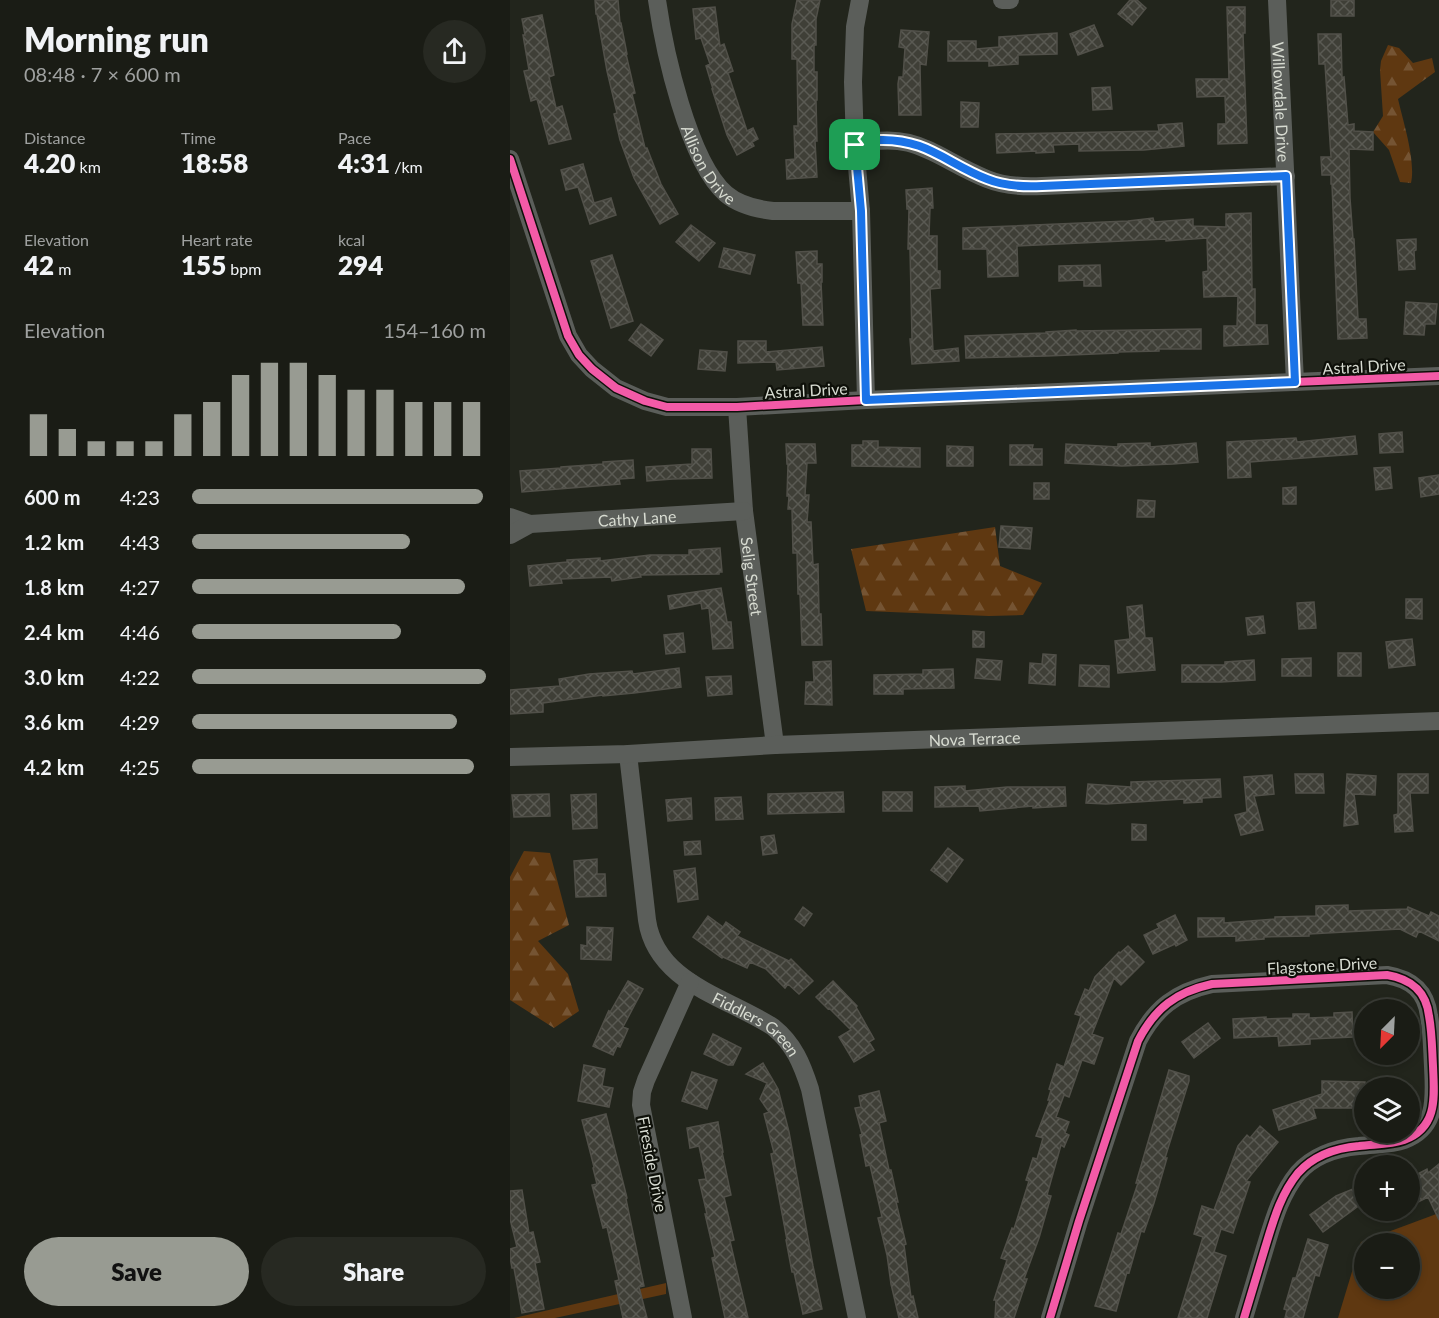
<!DOCTYPE html>
<meta charset="utf-8">
<style>
body{margin:0;font-family:Lato,sans-serif;background:#272922;color:#f1f3f6;height:100vh;display:flex;flex-direction:column;font-size:22px;white-space:nowrap}
*{box-sizing:border-box;margin:0}
p{font-size:20px;color:#9fa1a0}
.icon{flex:none;width:33px;height:33px;fill:none;stroke:currentColor;stroke-width:2;stroke-linecap:round;stroke-linejoin:round}
.map{position:relative;flex:1;overflow:hidden}
.drawer{display:flex;flex-direction:column;background:#1a1c15;width:510px}
.drawer>*{flex:none}
.needle{width:39px;rotate:204deg}
.tools{position:absolute;left:844px;top:999px;display:grid;gap:12px}
.tools a{display:grid;place-items:center;width:66px;height:66px;border-radius:50%;background:#1a1c15;box-shadow:0 3px 9px #0003,0 0 0 2px #383a34;font-size:30px}
.pin{position:absolute;display:grid;place-items:center;width:51px;height:51px;color:#fff;margin:-26px;border-radius:12px;box-shadow:0 3px 9px #0006}
.round{display:grid;place-items:center;flex:none;width:63px;height:63px;border-radius:32px;background:#272922}
.head{display:flex;align-items:center;justify-content:space-between;height:102px;padding:0 24px}
h1{font-size:33px;font-weight:800;line-height:45px}
.metrics{display:grid;grid-template-columns:repeat(3,1fr);gap:9px;height:102px;padding:6px 24px}
.metrics div{display:grid;align-content:center}
.metrics b{font-size:26px;font-weight:800}
.metrics small{font-size:16px;font-weight:400}
.metrics p{font-size:16px}
.chart{height:168px;padding:12px 24px}
.chart p{display:flex;justify-content:space-between}
.chart svg{width:100%;height:108px;margin-top:6px;stroke:#989b92;stroke-width:6}
.button{display:flex;gap:12px;margin-top:auto;padding:12px 24px}
.button a{flex:1;height:69px;border-radius:36px;background:#989b92;color:#111;font-size:24px;font-weight:800;line-height:69px;text-align:center}
.button a+a{background:#272922;color:#f1f3f6}
ul{padding:0 24px;list-style:none;font-size:20px}
li{display:grid;grid-template-columns:96px 72px 1fr;align-items:center;height:45px}
li i{height:15px;border-radius:8px;background:#989b92}
main{display:flex;flex:1;min-height:0}
.map>svg:first-child{display:block}
</style>
<main>
<section class="drawer">
<div class="head"><div><h1>Morning run</h1><p>08:48 · 7 × 600 m</p></div><a class="round"><svg class="icon" aria-label="share" viewBox="0 0 24 24"><path d="M12 15V3M7 8l5-5 5 5M5 13v7h14v-7"/></svg></a></div>
<div class="metrics">
<div><p>Distance</p><b>4.20<small> km</small></b></div>
<div><p>Time</p><b>18:58</b></div>
<div><p>Pace</p><b>4:31<small> /km</small></b></div>
</div>
<div class="metrics">
<div><p>Elevation</p><b>42<small> m</small></b></div>
<div><p>Heart rate</p><b>155<small> bpm</small></b></div>
<div><p>kcal</p><b>294</b></div>
</div>
<div class="chart"><p><span>Elevation</span>154–160 m</p>
<svg viewBox="0 0 160 44" preserveAspectRatio="none"><path d="M5 44V27M15 44V33M25 44V38M35 44V38M45 44V38M55 44V27M65 44V22M75 44V11M85 44V6M95 44V6M105 44V11M115 44V17M125 44V17M135 44V22M145 44V22M155 44V22"/></svg>
</div>
<ul>
<li><b>600 m</b>4:23<i style="width:99%"></i></li>
<li><b>1.2 km</b>4:43<i style="width:74%"></i></li>
<li><b>1.8 km</b>4:27<i style="width:93%"></i></li>
<li><b>2.4 km</b>4:46<i style="width:71%"></i></li>
<li><b>3.0 km</b>4:22<i style="width:100%"></i></li>
<li><b>3.6 km</b>4:29<i style="width:90%"></i></li>
<li><b>4.2 km</b>4:25<i style="width:96%"></i></li>
</ul>
<div class="button"><a>Save</a><a>Share</a></div>
</section>
<div class="map">
<svg width="929" height="1318" viewBox="0 0 929 1318">
<defs>
<pattern id="forest-firs" width="22" height="20" patternUnits="userSpaceOnUse" patternTransform="scale(1.5)"><rect width="22" height="20" fill="#5f3811"/><path d="M5 1l3.5 6h-7zM16 11l3.5 6h-7z" fill="#755433"/></pattern>
<pattern id="building-cross-hatch" width="8" height="8" patternUnits="userSpaceOnUse" patternTransform="scale(1.5)"><rect width="8" height="8" fill="#3f3f37"/><path d="M0 0l8 8M0 8l8-8" fill="none" stroke="#5a5a53"/></pattern>
</defs>
<rect width="100%" height="100%" fill="#22251c"/>
<path fill="url(#forest-firs)" d="M878 45 889 48 903 63 922 58 925 72 888 99C893 121 906 161 901 183L890 182 879 150 863 132 873 116 870 70 871 61Z
M485 527 490 566 532 583 513 615 479 616 356 611 341 549Z
M14 851 40 853 59 925 28 941 58 974 69 1011 44 1028 0 1000V877Z"/>
<path fill="#5f3811" fill-rule="evenodd" d="M929 1213V1318H828L851 1242ZM855 1244H900V1288H855Z
M156 1283V1294L45 1318H4Z"/>
<path fill="url(#building-cross-hatch)" stroke="#515049" stroke-width="1.5" d="M85 0H108L110 23H111L117 54H116L125 93 122 94 135 148H137L151 184 168 214 150 224 124 178 110 140 104 114 107 113 97 71 87 14H86Z
M287 0H310L306 19V45H304V72H307V100H306L307 141H305L307 177 277 179 276 160 285 159 284 126H288L287 59H282V24Z
M620 0H627L636 8 622 25 608 14Z
M821 0H844V16H821Z
M205 7 210 46 214 44 223 71 218 73 237 131 243 128 248 139 242 142 244 146 227 155 217 135 202 89H203L196 66 200 64 191 38 186 39 183 9Z
M717 7H735V33H733L737 143 708 144V124H716L715 96 687 97 686 79H719Z
M32 15 44 75 39 77 46 108 52 106 61 139 39 144 27 99 21 101 14 71 19 70 14 41 13 35H15L12 19Z
M584 25 593 46 568 55 560 34Z
M391 30 419 32 416 65 410 64 411 115H389L388 84 389 77H393L395 48 389 47Z
M547 33V54L508 55V64L479 66V61H438V41H466V49L489 47V37Z
M808 34H831L832 78 834 77 838 125 844 124V131L863 132V150L839 149 840 198 843 239H844L848 319H856L857 338 828 339 822 184H821V175H812L811 157H821L815 64H809Z
M600 87 602 109 583 110 582 88Z
M451 102 469 103 468 127H451Z
M672 123 674 146 634 150 569 151V144L543 145 544 152 526 153V151L487 153 486 134 649 131 648 125Z
M73 164 84 203 101 198 106 215 80 224 68 187 56 190 51 170Z
M422 188 423 208H420L419 236H427V271H430V288L420 289 423 351 448 348 449 361 402 364 400 339H402L400 249H398L399 209H397L396 190Z
M741 213 742 289H745V325H757L758 344 714 346V326H727L728 296 694 297 693 272 698 271 697 238 656 241V239L507 246 508 276 478 277 477 249H453V228L618 221 643 218 644 222 683 219V226L716 227V214Z
M181 225 205 243 189 261 166 242Z
M906 239V250L904 251 905 269 889 270 887 240Z
M214 248 245 255 240 274 209 267Z
M307 251V264H312V282H311L313 325H293L291 283H288L286 252Z
M102 255 123 321 101 328 81 261Z
M590 265 591 286H574V280L549 281V266Z
M896 302 927 304 925 324H915L914 335 894 334Z
M131 324 153 340 141 356 119 340Z
M691 329V349H649V351L608 352V353L537 356 456 358 455 336 536 333V332L566 330V331Z
M228 341H256V352L312 347 314 366 267 370 266 362 228 363Z
M190 350 217 352 215 371 188 369Z
M892 432 893 452 870 453 869 434Z
M845 436 847 454 740 462 741 477 718 478 717 442 786 438 787 442Z
M353 441H368V447L410 448V467L342 466V445H353Z
M640 443V447L686 443 688 462 663 464 612 466 555 463 556 444 608 447V444Z
M276 444H305L306 463H297L295 495H299L297 522H301L303 565 308 564 309 614H311L312 645H292L290 594H288L287 553H283L282 509H278L279 496H277L278 464H277Z
M500 445H523L522 449H532V465H500Z
M437 446 463 447V466H437Z
M182 449H201L202 478 163 479 137 481 136 467 182 464Z
M123 460 124 478 109 479 110 484 12 492 10 471 51 468V467L93 464V462Z
M880 467 882 488 866 490 864 468Z
M929 475V494L911 497 909 478Z
M524 483H539V499H524Z
M786 487V504H773V488Z
M628 500 645 501 644 517H627Z
M491 526 522 528 520 549 489 547Z
M210 548 212 572H209V574L130 575 131 577 102 581 101 577 51 579 52 583 20 586 18 566 57 562V560L90 558V561L140 555H179V550Z
M211 588 217 622H221L223 648 203 649 199 608 192 609 191 603 160 609 158 596Z
M896 599H912V619L896 618Z
M804 602 806 628 789 629 787 603Z
M632 605 635 638H642L645 670 608 673 605 641 620 639 617 607Z
M753 616 755 633 738 635 736 618Z
M463 631 474 632V647H463Z
M173 633 175 652 156 654 154 635Z
M902 639 905 665 879 668 876 642Z
M828 653H851V676H828Z
M533 654 546 655 545 685 519 683 520 663 532 664Z
M801 658V676H772V659Z
M467 659 492 661 490 680 465 678Z
M744 660 745 680 711 682H672V665H715V662Z
M321 661 322 705 295 704 296 682H304L303 662Z
M570 665 599 666V687L569 686Z
M169 668 171 687 124 693 93 696V695L33 703V712L0 714V690L50 686 49 679 79 674 122 671 123 674Z
M443 669 444 688 393 689V694H364V675L413 674V670Z
M221 676 222 694 198 696 196 677Z
M785 774H813L814 793H786Z
M837 774 866 776 865 795 844 794 848 824 834 826Z
M888 774H918V793H900L903 831 885 832 884 815 888 814Z
M762 775 764 794 744 796 753 830 731 835 725 815 737 812 734 777Z
M710 779 711 797 692 798V802L674 803V799L596 804 576 803 578 784 621 787V782Z
M455 786V791L497 787H555L556 806 523 808V806L470 811 469 806 425 807V787Z
M333 792 334 812 258 814V794Z
M373 792H402V811H373Z
M39 794 40 816 4 817 2 795Z
M86 794 87 828 63 829 61 795Z
M231 797 233 819 206 820 205 798Z
M181 798 182 819 158 821 156 800Z
M622 824 636 825V840H622Z
M264 835 267 853 253 855 251 837Z
M190 841 191 854 175 855 174 842Z
M438 848 453 860 437 882 421 870Z
M87 859V874H95L96 896 66 897 64 861Z
M185 868 188 899 168 902 164 871Z
M838 905V911L897 909 898 907 919 916 921 912 929 916V941L909 931 906 937 890 929 799 934V936L754 937V939L726 941V936L688 937V918H714V923L765 919V917L806 916V906Z
M293 907 302 914 294 926 285 919Z
M665 915 677 940 666 946 665 944 643 954 634 935 649 928 647 924Z
M198 916 213 927 216 922 230 932 227 936 279 961 281 959 303 981 289 994 278 984 275 988 256 969 240 962 237 968 213 957 212 958 183 937Z
M77 927 103 928 101 960 71 959V945L77 946Z
M618 946 634 962 611 985 604 978 582 1034 593 1038 584 1064 572 1060 559 1097 554 1095 546 1117 559 1122 555 1133 559 1135 554 1147 551 1145 537 1195 541 1196 529 1238 514 1279H517L504 1318H485L486 1300H484L497 1260 491 1258 502 1228 504 1229 519 1181 516 1180 523 1158 527 1159 533 1138 526 1136 540 1100H538L541 1090 539 1089 547 1064 554 1067 571 1016 565 1014 575 989 579 991 585 977 609 952 610 953Z
M118 981 133 989 113 1027 118 1029 110 1047 107 1046 103 1055 83 1046 99 1010V1014Z
M323 981 347 1006 346 1007 364 1039 359 1042 364 1050 344 1062 329 1037 341 1030 319 1008 318 1009 306 997Z
M842 1012 843 1037 800 1039V1044L769 1046 768 1036 724 1038 723 1019 756 1017V1019L783 1018V1014H799V1018L824 1017V1013Z
M698 1023 710 1038 684 1058 672 1042Z
M203 1034 231 1048 223 1065H218L194 1054Z
M253 1063 268 1089 279 1132 303 1266 312 1309 293 1314 284 1272H282L276 1240H277L261 1154 264 1153 254 1114 259 1112 250 1099 257 1083 236 1074Z
M74 1065 95 1069 92 1086 103 1088 99 1107 68 1101Z
M659 1070 679 1076V1081L655 1158H657L644 1203 634 1232 631 1231 619 1273 617 1272 606 1311 585 1306 608 1233 611 1234 628 1183H626Z
M182 1072 207 1080 197 1109 172 1101Z
M812 1081 855 1082V1103H845V1108H803L806 1118 769 1130 763 1110 812 1094Z
M369 1091 376 1121 369 1123 379 1170H381L388 1202H386L396 1244 394 1245 401 1297 403 1296 408 1318H389L381 1284 377 1255 368 1218 372 1217 360 1165 356 1166 350 1135 352 1134 345 1108 351 1107 349 1096Z
M96 1114 117 1198 116 1199 134 1286 129 1287 137 1318H113L105 1281 109 1280 97 1227 93 1228 82 1185 87 1184 83 1168 84 1167 72 1120Z
M208 1122 213 1152H212L221 1195 214 1197 224 1240 220 1241 238 1318H215L202 1258 205 1257 195 1214H197L189 1180 196 1179 189 1146 180 1148 177 1128Z
M750 1126 768 1142 736 1181 740 1182 723 1233 711 1229 704 1252 716 1256 697 1318H668L693 1237 684 1234 692 1206 704 1210 728 1146 737 1135 740 1138Z
M929 1164V1220L918 1197 900 1206V1178L917 1169 918 1173Z
M855 1184V1201L813 1232 800 1215 826 1196Z
M12 1190 19 1233 23 1232 30 1262 25 1263 34 1309 12 1313 4 1268H2L0 1257V1249L7 1247 0 1219V1191Z
M798 1239 818 1245 809 1276 805 1275 793 1318H775L777 1310 774 1309 783 1278H786Z"/>
<g fill="none" stroke-linecap="round" stroke-linejoin="round">
<g stroke="#5b5e5a" stroke-width="18">
<path id="s1" d="M147 0C154 49 178 161 216 194 229 205 246 209 263 211H351"/>
<path d="M350 0 345 27 343 82 345 145 351 211 356 400"/>
<path d="M492 0H500"/>
<path id="s2" d="M767 0 785 382"/>
<path d="M345 145C406 129 425 158 477 179 494 186 513 187 532 186L776 176"/>
<path d="M0 159 58 336 69 355 82 369 106 388 135 401 157 407H227L356 400 929 376"/>
<path id="s3" d="M227 407 234 511 265 745"/>
<path d="M0 517 20 524"/>
<path id="s4" d="M0 535 20 524 234 511"/>
<path id="s5" d="M118 754 137 920C146 983 217 997 263 1027 284 1044 292 1064 300 1089L347 1318"/>
<path id="s6" d="M0 757 118 754 265 745 929 721"/>
<path d="M173 1318 131 1105 132 1092 136 1080 180 982"/>
<path d="M540 1318 569 1221 628 1041C645 1008 666 992 702 984L877 975C901 979 916 991 919 1016 922 1032 922 1049 923 1066 924 1095 929 1127 894 1140 880 1145 863 1144 849 1146 826 1148 804 1155 788 1173 770 1195 763 1222 755 1248 748 1271 741 1295 734 1318"/>
</g>
<g stroke="#0e1009" stroke-width="11">
<path id="cycleway" d="M0 159 58 336 69 355 82 369 106 388 135 401 157 407H227L356 400 929 376
M540 1318 569 1221 628 1041C645 1008 666 992 702 984L877 975C901 979 916 991 919 1016 922 1032 922 1049 923 1066 924 1095 929 1127 894 1140 880 1145 863 1144 849 1146 826 1148 804 1155 788 1173 770 1195 763 1222 755 1248 748 1271 741 1295 734 1318"/>
</g>
<use href="#cycleway" stroke="#f35aa7" stroke-width="8"/>
</g>
<g fill="none" stroke-linecap="round" stroke-linejoin="round">
<g stroke="#fff" stroke-width="12">
<path id="route" d="M368 140C416 138 436 163 477 179 494 186 513 187 532 186L776 176 785 382 356 400 351 211 345 145Z"/>
</g>
<use href="#route" stroke="#1a73e8" stroke-width="8"/>
</g>
<g text-anchor="middle" dominant-baseline="central" stroke-width="4.5" stroke-linejoin="round" paint-order="stroke">
<g font-size="16" fill="#d7dbd1" stroke="#0e1009">
<text stroke="none"><textPath href="#s2" startOffset="102">Willowdale Drive</textPath></text>
<text stroke="none"><textPath href="#s1" startOffset="174">Allison Drive</textPath></text>
<text transform="translate(854 366) rotate(-3)">Astral Drive</text>
<text transform="translate(296 390) rotate(-3)">Astral Drive</text>
<text stroke="none"><textPath href="#s4" startOffset="130">Cathy Lane</textPath></text>
<text stroke="none"><textPath href="#s3" startOffset="170">Selig Street</textPath></text>
<text stroke="none"><textPath href="#s6" startOffset="465">Nova Terrace</textPath></text>
<text transform="translate(812 965) rotate(-3)">Flagstone Drive</text>
<text stroke="none"><textPath href="#s5" startOffset="324">Fiddlers Green</textPath></text>
<text transform="translate(143 1164) rotate(79)">Fireside Drive</text>
</g>
</g>
</svg>
<div class="tools">
<a><svg class="needle" viewBox="-14 -14 28 28"><path d="M0-13l5 13h-10z" fill="#e53935"/><path d="M0 13l5-13h-10z" fill="#9fa1a0"/></svg></a>
<a><svg class="icon" aria-label="layers" viewBox="0 0 24 24"><path d="M12 4l9 5-9 5-9-5zM3 14l9 5 9-5"/></svg></a>
<a>+</a>
<a>−</a>
</div>
<div class="pin" style="left:345px;top:145px;background:#1e9e55"><svg class="icon" aria-label="arrive" viewBox="0 0 24 24"><path d="M6 21V4h12l-3 4 3 4H6"/></svg></div>
</div>
</main>
